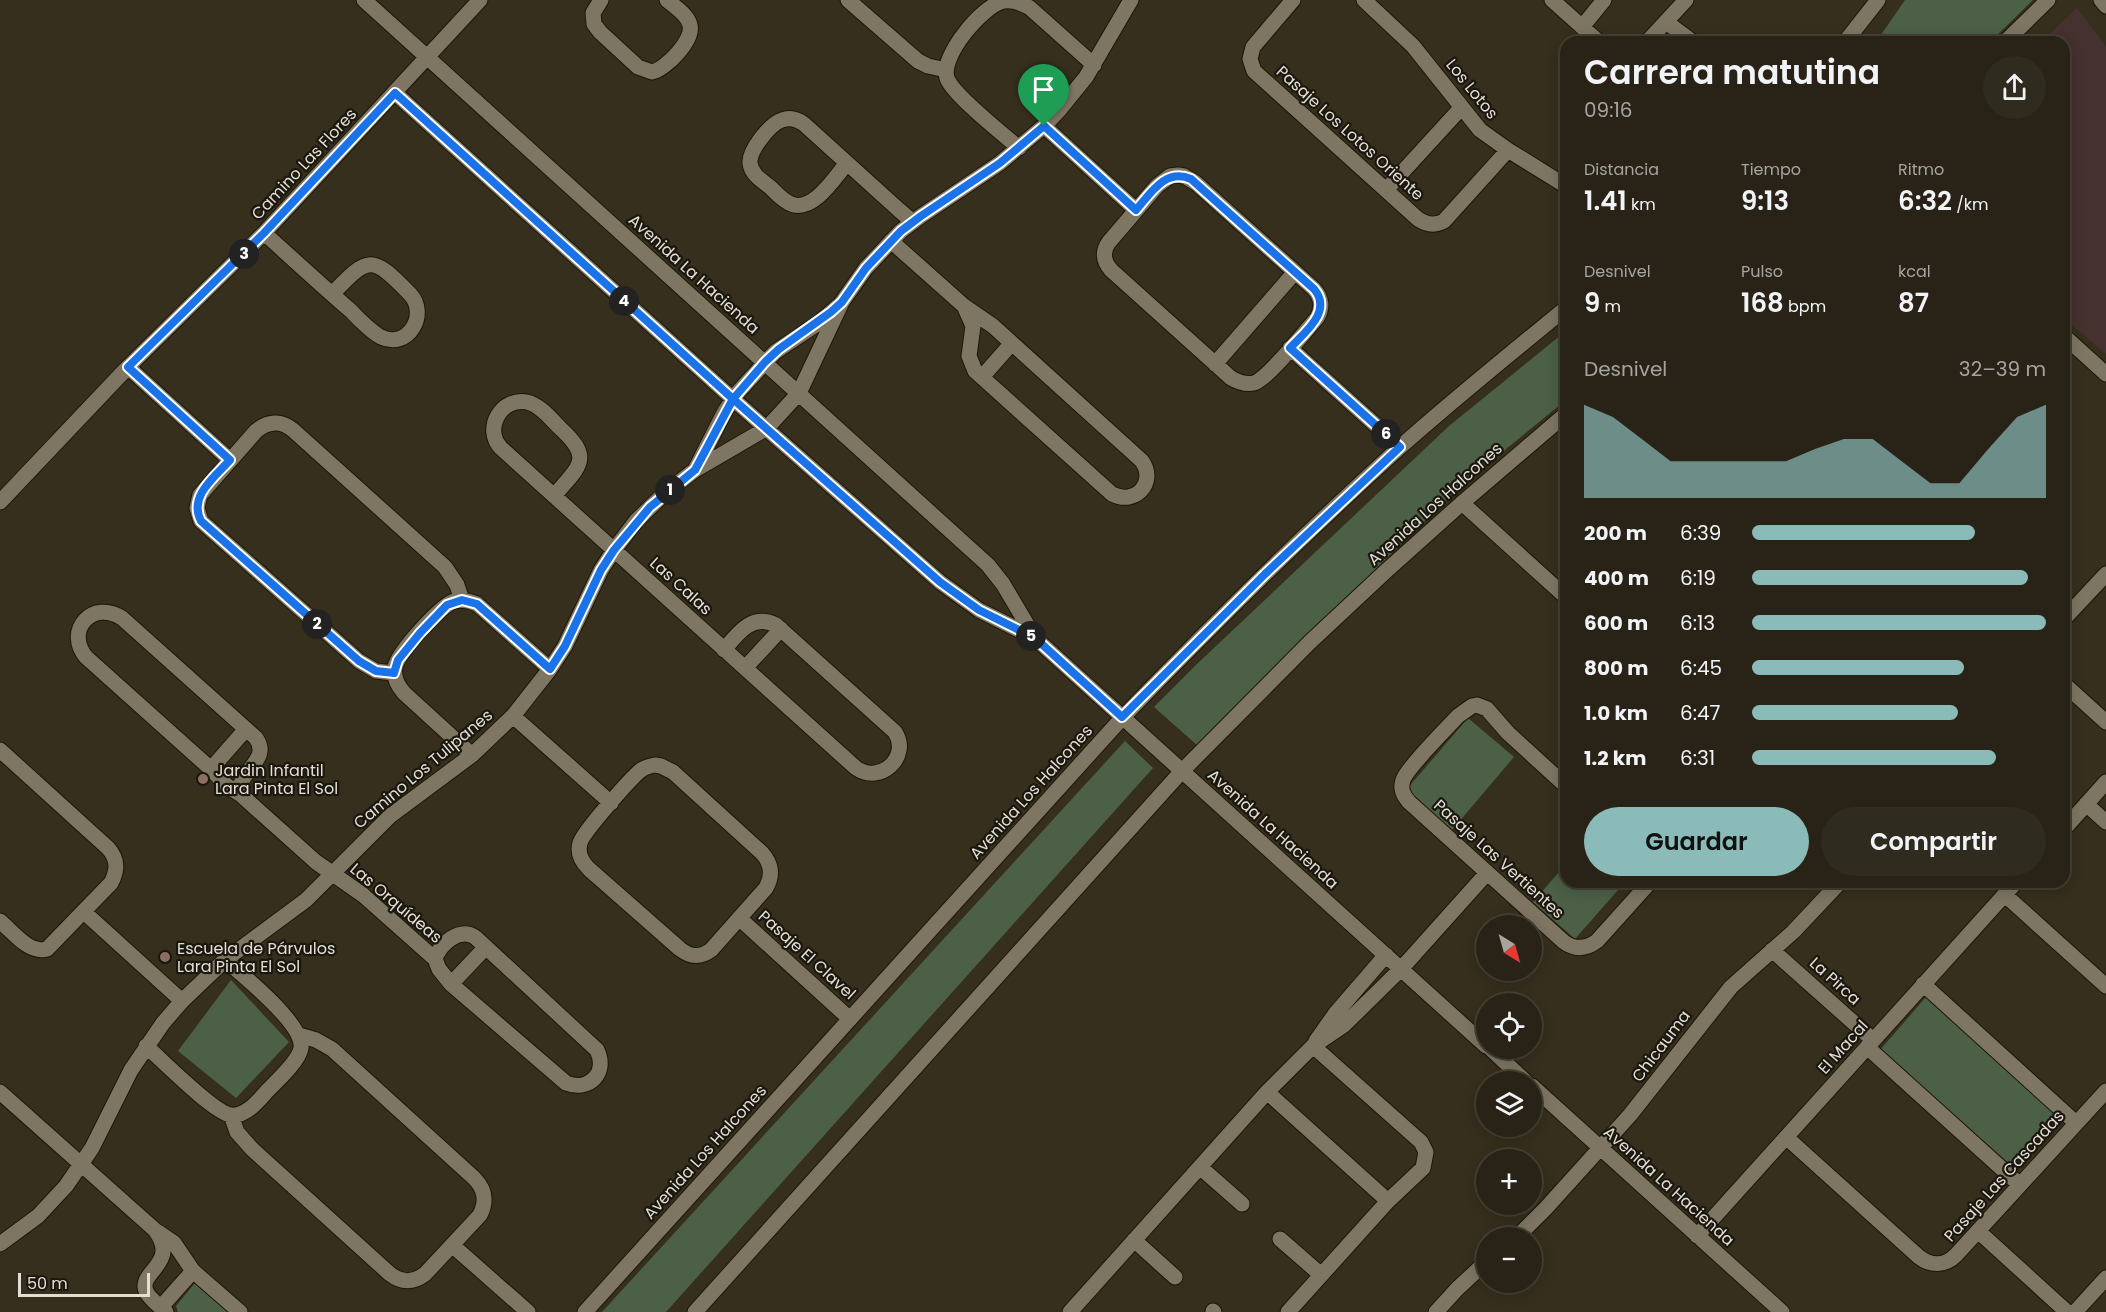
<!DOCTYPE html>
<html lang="es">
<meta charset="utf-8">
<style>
body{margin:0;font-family:Poppins,sans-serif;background:#302b1f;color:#f1f3f6;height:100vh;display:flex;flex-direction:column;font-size:22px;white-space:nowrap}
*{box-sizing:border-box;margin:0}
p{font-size:20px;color:#a5a4a1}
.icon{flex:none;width:33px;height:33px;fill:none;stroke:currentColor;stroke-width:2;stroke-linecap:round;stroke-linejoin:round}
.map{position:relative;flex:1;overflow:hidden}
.details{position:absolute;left:1560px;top:36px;width:510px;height:852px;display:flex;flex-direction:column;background:#282316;border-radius:18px;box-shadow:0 3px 15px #0003,0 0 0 2px #444035}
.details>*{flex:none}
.needle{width:39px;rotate:143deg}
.fabs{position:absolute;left:1476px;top:915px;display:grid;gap:12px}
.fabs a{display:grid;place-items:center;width:66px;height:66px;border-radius:50%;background:#282316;box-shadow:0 3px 15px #0003,0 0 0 2px #444035;font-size:30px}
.scale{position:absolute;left:18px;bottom:15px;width:132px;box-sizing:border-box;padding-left:6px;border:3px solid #e3ded4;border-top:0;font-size:16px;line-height:21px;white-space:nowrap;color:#e3ded4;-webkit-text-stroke:4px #1a170f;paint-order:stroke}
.pin{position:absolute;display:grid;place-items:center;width:51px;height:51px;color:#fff;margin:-62px -26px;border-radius:50% 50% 50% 0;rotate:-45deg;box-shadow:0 0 6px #0007}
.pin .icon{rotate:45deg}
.km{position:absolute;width:30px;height:30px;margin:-15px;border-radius:50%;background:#222;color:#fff;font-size:16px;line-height:30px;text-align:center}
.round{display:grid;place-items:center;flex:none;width:63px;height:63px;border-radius:32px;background:#302b1f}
.head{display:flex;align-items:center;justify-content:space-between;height:102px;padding:0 24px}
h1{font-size:33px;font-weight:600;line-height:45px}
.metrics{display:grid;grid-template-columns:repeat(3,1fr);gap:9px;height:102px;padding:6px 24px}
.metrics div{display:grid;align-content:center}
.metrics b{font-size:26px;font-weight:600}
.metrics small{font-size:16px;font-weight:400}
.metrics p{font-size:16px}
.chart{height:168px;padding:12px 24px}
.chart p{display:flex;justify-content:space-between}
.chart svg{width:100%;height:108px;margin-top:6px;fill:#8bbbb9;opacity:.7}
.action{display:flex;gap:12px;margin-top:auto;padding:12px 24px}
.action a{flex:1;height:69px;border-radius:36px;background:#8bbbb9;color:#111;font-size:24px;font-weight:600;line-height:69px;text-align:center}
.action a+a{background:#302b1f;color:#f1f3f6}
ul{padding:0 24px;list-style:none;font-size:20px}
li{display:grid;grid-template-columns:96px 72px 1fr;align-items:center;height:45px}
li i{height:15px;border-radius:8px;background:#8bbbb9}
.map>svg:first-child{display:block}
</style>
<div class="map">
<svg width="2106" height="1312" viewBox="0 0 2106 1312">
<rect width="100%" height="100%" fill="#362f1d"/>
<path fill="#45312f" d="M2077 8 2106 46V354L2064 318V42H2041Z"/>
<path fill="#4b6047" d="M1905 0H2033L1990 42H1876Z
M1566 331V400L1456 490 1197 745 1154 707 1198 663 1449 426Z
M1468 718 1514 757 1452 830 1406 790Z
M1125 741 1153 768 666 1312H602Z
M1566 864V882H1625L1575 939 1533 902Z
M231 980 289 1042 236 1098 178 1051Z
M1926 997 2056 1116 2012 1166 1880 1050Z
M194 1284 202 1286 232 1312H178L176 1306Z"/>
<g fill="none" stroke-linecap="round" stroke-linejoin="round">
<g stroke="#1d1706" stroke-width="17">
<path id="street" d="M364 0 988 565 1003 584 1035 638
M601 0 593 13 594 24 600 32 638 67 652 72C666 69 694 40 690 25 688 15 675 7 667 0
M848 0 918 61 928 66 946 70
M1293 0 1253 47 1250 59 1254 71 1418 219C1427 225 1435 226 1444 221L1508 150
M1364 0 1413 46 1480 130 1508 150 1566 186
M1552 0 1599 42
M1666 22 1693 42
M1582 27 1604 0
M1647 42 1686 0
M395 93 733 399 940 582 979 610 1035 638 1486 1046
M1044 126 1136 210
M1019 148C1004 135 952 94 947 78 940 56 983 5 1004 1 1014 0 1022 3 1030 8L1094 65
M847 163C835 177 813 213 791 204 783 201 776 193 770 187 762 181 751 174 750 163 749 150 770 124 782 120 790 117 797 119 804 124L899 210 913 222
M1178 175 1184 176 1196 183 1314 289C1322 298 1323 308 1317 318 1304 332 1269 378 1254 383 1245 385 1238 382 1231 378L1111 270C1103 261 1102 251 1109 242L1157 186 1170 176Z
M1386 190 1461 108
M264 233C293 259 321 285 350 310 359 319 370 331 381 337 408 350 429 314 410 294 371 254 369 256 332 294
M891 241 964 306 993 326 1142 461C1157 483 1135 506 1112 494L975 371 969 356 973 326 964 306
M2064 336 2106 374
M1290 348 1400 447
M1215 364 1295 272
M128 367 230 460
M982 377 1012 343
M695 470 725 411 738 392 775 352 820 322 838 306
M554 496C579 466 594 459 560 428 551 419 540 405 527 402 501 397 483 429 501 448 539 482 576 516 614 550L856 768C880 785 911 757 895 732L776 625C752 613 738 633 724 650
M0 502 128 367 264 233 480 0
M1462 503 1566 597
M2064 619 2106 574
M745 668 781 629
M394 673 376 671 359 661 201 521 197 508 200 495 256 431C268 421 281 420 293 430L445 567 457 585 462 600
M2064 684 2106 722
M513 716 611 803
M0 750 108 848C118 859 118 870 111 883L47 949C29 954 13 932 0 921
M472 755 404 693C397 685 393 677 395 667 398 652 440 606 454 601 463 599 470 601 477 604L550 669
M655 765 661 766 673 772 762 853C772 864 773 876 766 888L711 950C700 958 690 957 680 949L589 869C582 862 577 853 580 843 583 832 631 778 641 770 645 767 650 766 655 765Z
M211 769 246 729
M1566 786 1508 733 1487 709 1477 705 1472 706 1458 716C1447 728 1407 768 1403 780 1400 789 1403 795 1409 802L1564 942C1575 950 1586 949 1597 941L1650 882
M240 794C236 771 272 761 256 738L122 618C93 599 64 630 86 657L211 769 227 786 240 794 316 862 363 895 435 959 439 969 451 984 566 1083C589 1092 608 1073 597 1050L475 937C459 927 440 944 435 959
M2086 804 2106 822
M2064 829 2106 782
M2005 895 2106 986
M84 912 182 1001
M739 918 850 1019
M1772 950 1873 1040
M451 984 486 947
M1923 984 2076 1123
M1316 1041 1335 1014 1386 955
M146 1046C162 1060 214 1113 231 1115 246 1117 259 1100 268 1090 277 1081 299 1061 301 1048 304 1025 243 975 225 960
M1867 1047 2020 1185
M1490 1048 1526 1082
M1532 1086 1782 1312
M0 1092 155 1230C180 1264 138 1271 146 1291 149 1299 160 1306 166 1312
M1267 1092 1388 1201
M231 1115 237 1132 252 1149 390 1274C402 1283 413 1283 425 1274L480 1215C487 1201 485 1189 474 1178L332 1049 316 1040 299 1035
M1786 1137 1919 1257C1931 1266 1945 1266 1956 1255L2106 1091
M1200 1167 1242 1204
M1978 1231 2067 1312
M158 1232 174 1243 193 1271 240 1312
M1697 1236 2016 882
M1516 1238 1546 1208 1630 1115 1731 987 1793 932 1840 882
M1280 1239 1320 1274
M1134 1240 1175 1277
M0 1244 38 1216 66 1186 92 1148 131 1070 163 1023 182 1001 225 960 306 900 390 816 472 755 513 716 550 669 565 646 601 570 614 550 636 521 665 493 695 470 767 428 799 393 842 302 866 268 901 231 921 216 1000 163 1044 126 1060 109 1086 77 1131 0
M452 1245 528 1312
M161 1307 193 1271
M1213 1311 1214 1312
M1070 1312 1267 1092 1313 1046 1344 1025 1401 969 1487 873
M1288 1312 1388 1201 1423 1168 1426 1152 1421 1142 1313 1046
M1436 1312 1457 1289 1486 1262
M2075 1312 2106 1278"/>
</g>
<g stroke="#1d1706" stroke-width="17">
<path id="secondary" d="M2101 0 2106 6
M1845 42 1878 0
M2005 42 2048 0
M585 1312 1123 717C1212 625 1304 534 1399 448 1453 400 1510 354 1566 308
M695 1312 1182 771 1310 642 1386 571 1462 503 1566 414"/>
</g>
<use href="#street" stroke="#7e7663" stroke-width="15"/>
<use href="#secondary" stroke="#7e7663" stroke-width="15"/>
</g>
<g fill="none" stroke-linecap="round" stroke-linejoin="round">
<g stroke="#fff" stroke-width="12">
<path id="route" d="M1044 126 1000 163 921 216 901 231 866 268 842 302 831 312 779 349 765 362 733 399 695 470 650 507 614 550 601 570 565 646 550 669 477 604 462 600 447 605 420 633 398 660 394 673 376 671 359 661 201 521C188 496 215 477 230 460L128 367 264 233 395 93 733 399 940 582 979 610 1035 638 1122 717 1265 574 1400 447 1290 348C1305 332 1333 311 1314 289L1191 179C1165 168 1151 193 1136 210L1044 126"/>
</g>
<use href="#route" stroke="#1a73e8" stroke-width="8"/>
</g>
<g fill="#8d6e63" stroke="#1a170f" stroke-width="2">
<circle cx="203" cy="779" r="6"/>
<circle cx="165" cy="957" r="6"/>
</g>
<g text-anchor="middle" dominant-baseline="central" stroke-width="4.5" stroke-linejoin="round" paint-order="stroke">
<g font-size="16" fill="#e3ded4" stroke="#1a170f">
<text transform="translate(1472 89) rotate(51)">Los Lotos</text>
<text transform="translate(1350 133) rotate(42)">Pasaje Los Lotos Oriente</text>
<text transform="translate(304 164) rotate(-47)">Camino Las Flores</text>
<text transform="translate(694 274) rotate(42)">Avenida La Hacienda</text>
<text transform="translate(1435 504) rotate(-42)">Avenida Los Halcones</text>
<text transform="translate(681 586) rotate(42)">Las Calas</text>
<text transform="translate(423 769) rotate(-40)">Camino Los Tulipanes</text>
<text transform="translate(1031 792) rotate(-48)">Avenida Los Halcones</text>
<text transform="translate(1273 829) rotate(42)">Avenida La Hacienda</text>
<text transform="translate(1499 859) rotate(42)">Pasaje Las Vertientes</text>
<text transform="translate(396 903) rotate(40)">Las Orquídeas</text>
<text transform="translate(807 955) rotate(42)">Pasaje El Clavel</text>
<text transform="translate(1835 981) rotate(42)">La Pirca</text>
<text transform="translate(1661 1046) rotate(-53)">Chicauma</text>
<text transform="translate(1843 1047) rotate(-48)">El Macal</text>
<text transform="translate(705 1152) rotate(-48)">Avenida Los Halcones</text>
<text transform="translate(2004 1176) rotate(-48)">Pasaje Las Cascadas</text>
<text transform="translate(1669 1186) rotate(42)">Avenida La Hacienda</text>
</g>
<g font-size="16" fill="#e3ded4" stroke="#1a170f" text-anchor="start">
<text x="215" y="770">Jardin Infantil<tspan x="215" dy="18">Lara Pinta El Sol</tspan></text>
<text x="177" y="948">Escuela de Párvulos<tspan x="177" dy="18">Lara Pinta El Sol</tspan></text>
</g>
</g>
</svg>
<div class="fabs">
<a><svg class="needle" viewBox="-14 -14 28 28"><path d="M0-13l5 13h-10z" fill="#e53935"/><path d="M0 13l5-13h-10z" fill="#a5a4a1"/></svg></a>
<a><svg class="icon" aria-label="locate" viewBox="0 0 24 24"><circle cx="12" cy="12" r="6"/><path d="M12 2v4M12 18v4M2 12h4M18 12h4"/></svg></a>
<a><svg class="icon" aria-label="layers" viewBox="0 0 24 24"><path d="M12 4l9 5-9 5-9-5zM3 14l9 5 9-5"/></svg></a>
<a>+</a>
<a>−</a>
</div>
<div class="scale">50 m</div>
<div class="pin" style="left:1044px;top:126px;background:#1e9e55"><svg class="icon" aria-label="arrive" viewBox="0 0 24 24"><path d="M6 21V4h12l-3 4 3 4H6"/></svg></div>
<b class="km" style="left:670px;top:490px">1</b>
<b class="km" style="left:317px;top:624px">2</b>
<b class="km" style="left:244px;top:254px">3</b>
<b class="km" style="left:624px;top:301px">4</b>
<b class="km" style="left:1031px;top:636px">5</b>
<b class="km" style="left:1386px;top:434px">6</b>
<section class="details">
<div class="head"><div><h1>Carrera matutina</h1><p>09:16</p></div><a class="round"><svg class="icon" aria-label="share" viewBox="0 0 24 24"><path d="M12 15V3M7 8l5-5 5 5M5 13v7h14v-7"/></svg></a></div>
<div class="metrics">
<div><p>Distancia</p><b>1.41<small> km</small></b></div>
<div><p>Tiempo</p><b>9:13</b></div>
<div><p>Ritmo</p><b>6:32<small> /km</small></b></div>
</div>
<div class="metrics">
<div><p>Desnivel</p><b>9<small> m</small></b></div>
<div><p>Pulso</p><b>168<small> bpm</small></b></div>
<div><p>kcal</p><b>87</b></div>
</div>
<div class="chart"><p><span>Desnivel</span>32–39 m</p>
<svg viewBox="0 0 160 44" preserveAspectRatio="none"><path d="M0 44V6L10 11L20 20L30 29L40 29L50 29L60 29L70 29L80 24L90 20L100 20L110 29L120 38L130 38L140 24L150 11L160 6V44z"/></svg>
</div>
<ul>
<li><b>200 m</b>6:39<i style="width:76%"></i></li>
<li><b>400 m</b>6:19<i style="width:94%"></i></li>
<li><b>600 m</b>6:13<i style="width:100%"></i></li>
<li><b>800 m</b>6:45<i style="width:72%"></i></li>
<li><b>1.0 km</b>6:47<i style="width:70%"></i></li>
<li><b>1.2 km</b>6:31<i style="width:83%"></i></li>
</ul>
<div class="action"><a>Guardar</a><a>Compartir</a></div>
</section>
</div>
